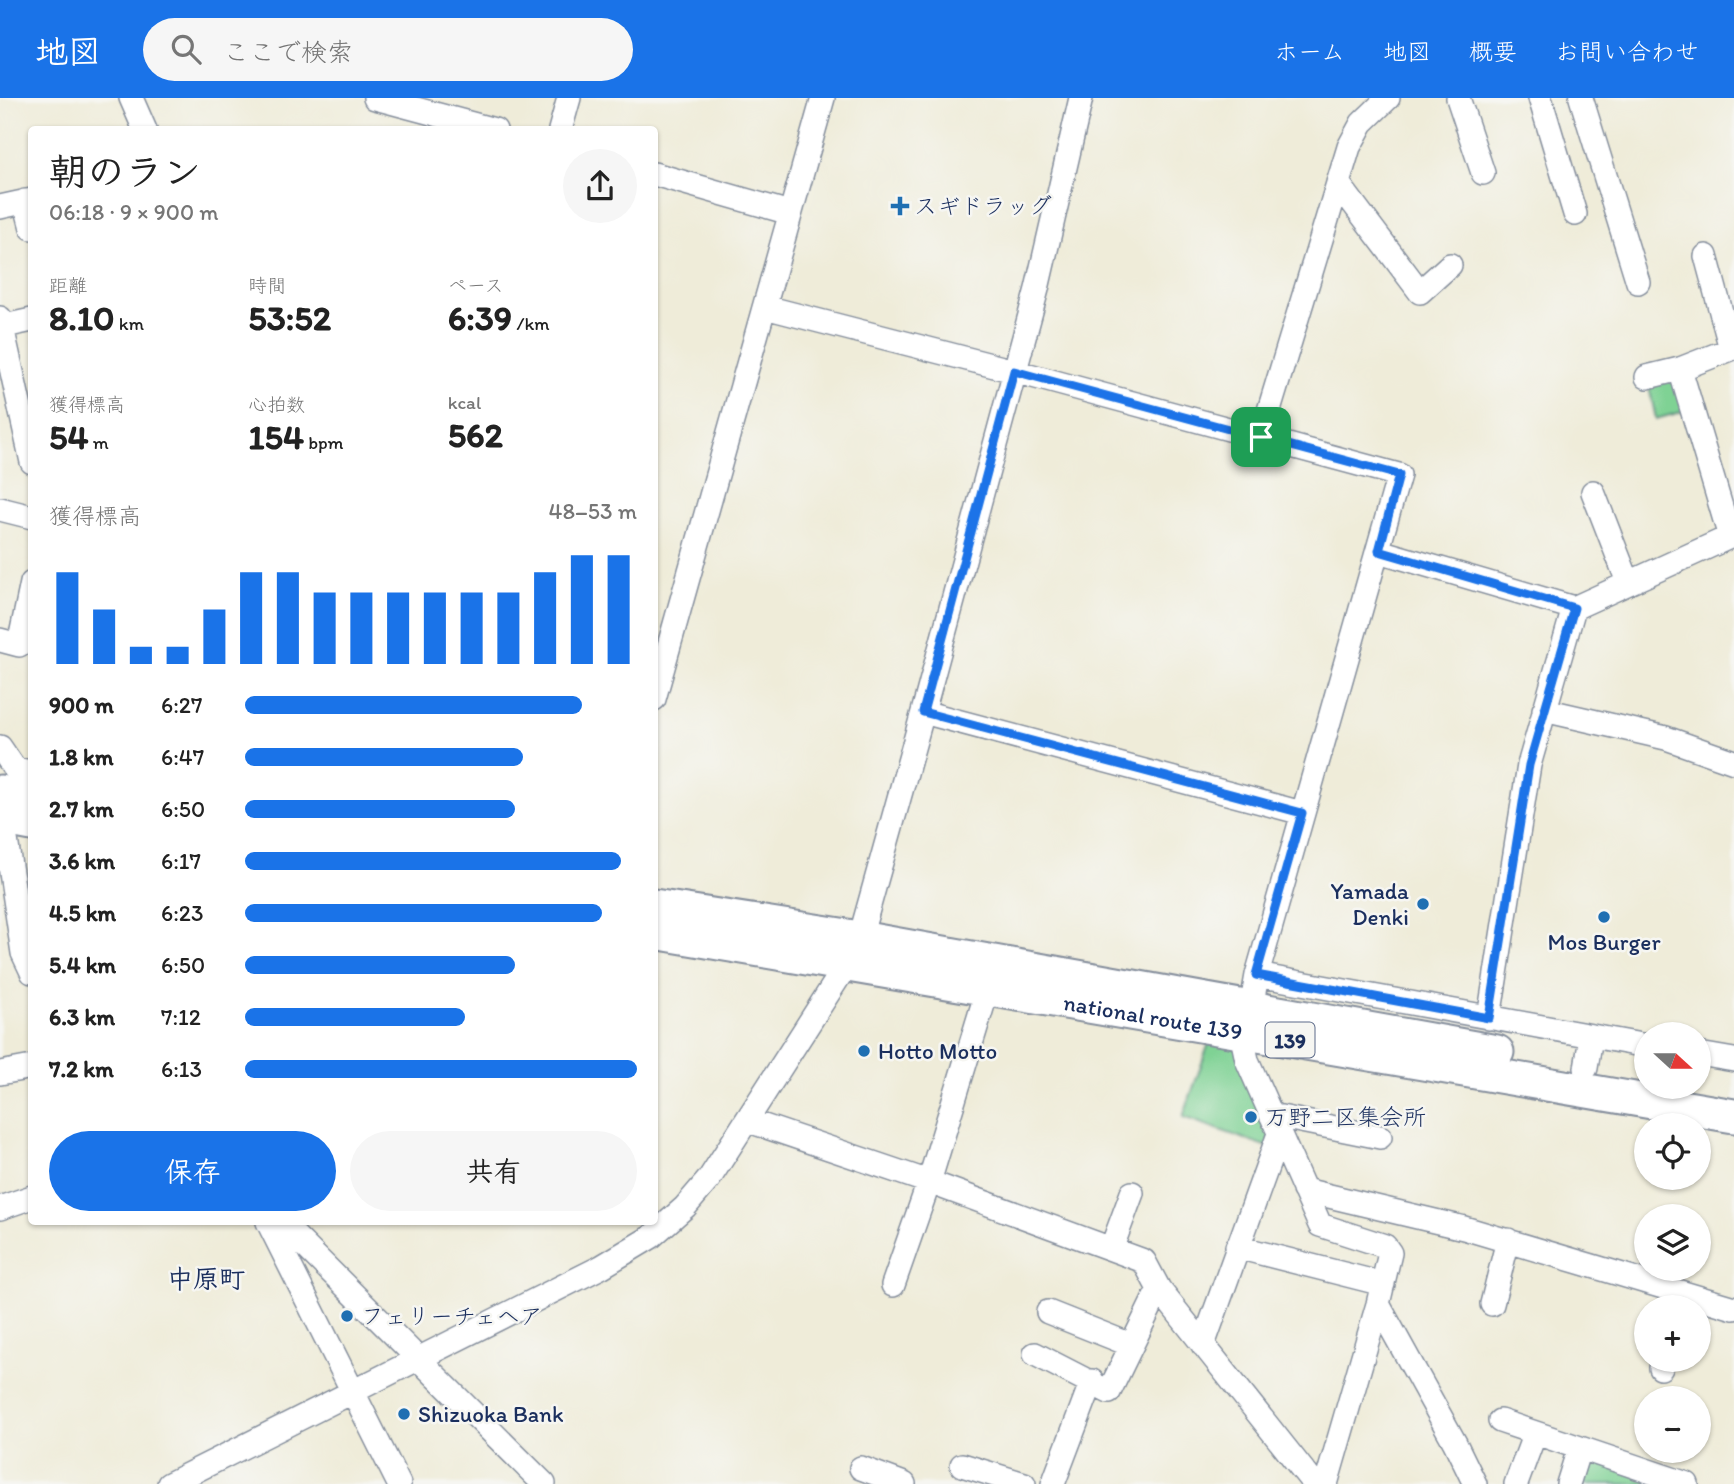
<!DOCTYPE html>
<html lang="ja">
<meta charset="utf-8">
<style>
body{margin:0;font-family:Itim,"Klee One",sans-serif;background:#f6f6f6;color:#222;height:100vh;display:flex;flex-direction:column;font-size:26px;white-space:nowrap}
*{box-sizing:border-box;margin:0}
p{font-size:23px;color:#767676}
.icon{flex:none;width:38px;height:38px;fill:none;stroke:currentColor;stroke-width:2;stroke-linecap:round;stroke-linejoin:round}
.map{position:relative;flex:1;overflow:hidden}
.drawer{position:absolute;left:28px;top:28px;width:630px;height:1099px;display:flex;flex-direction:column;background:#fff;border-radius:7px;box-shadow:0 2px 5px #0004}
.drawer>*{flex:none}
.needle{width:46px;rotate:111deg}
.tools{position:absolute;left:1634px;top:924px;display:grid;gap:14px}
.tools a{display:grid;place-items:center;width:77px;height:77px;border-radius:50%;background:#fff;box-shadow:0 2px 5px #0004;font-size:35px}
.pin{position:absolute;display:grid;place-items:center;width:60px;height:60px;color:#fff;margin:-30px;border-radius:14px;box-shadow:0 4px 10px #0006}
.round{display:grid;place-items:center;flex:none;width:74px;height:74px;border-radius:37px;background:#f6f6f6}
.overview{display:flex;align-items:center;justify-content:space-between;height:119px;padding:0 21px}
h1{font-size:38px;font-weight:800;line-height:52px}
.stats{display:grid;grid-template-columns:repeat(3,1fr);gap:10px;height:119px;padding:7px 21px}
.stats div{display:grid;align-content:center}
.stats b{font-size:35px;font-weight:800}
.stats small{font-size:19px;font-weight:400}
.stats p{font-size:19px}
.chart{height:196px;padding:14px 21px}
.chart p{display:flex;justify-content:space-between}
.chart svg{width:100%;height:126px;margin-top:7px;stroke:#1a73e8;stroke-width:6}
.primary-button{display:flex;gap:14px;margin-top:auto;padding:14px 21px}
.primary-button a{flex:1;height:80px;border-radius:42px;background:#1a73e8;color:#fff;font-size:28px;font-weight:800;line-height:80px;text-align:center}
.primary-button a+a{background:#f6f6f6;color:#222}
ul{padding:0 21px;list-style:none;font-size:23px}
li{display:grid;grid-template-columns:112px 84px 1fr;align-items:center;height:52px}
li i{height:18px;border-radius:9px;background:#1a73e8}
header{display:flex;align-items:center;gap:42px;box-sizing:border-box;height:98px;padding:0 35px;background:#1a73e8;color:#fff}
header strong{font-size:33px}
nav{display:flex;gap:38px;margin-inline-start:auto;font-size:24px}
.search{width:490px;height:63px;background:#f6f6f6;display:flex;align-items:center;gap:18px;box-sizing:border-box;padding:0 24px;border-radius:38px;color:#767676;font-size:26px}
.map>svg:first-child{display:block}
</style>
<header>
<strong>地図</strong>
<div class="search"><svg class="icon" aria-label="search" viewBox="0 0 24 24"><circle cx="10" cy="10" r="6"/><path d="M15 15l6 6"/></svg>ここで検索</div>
<nav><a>ホーム</a><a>地図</a><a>概要</a><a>お問い合わせ</a></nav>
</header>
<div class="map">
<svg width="1734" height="1386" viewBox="0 0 1734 1386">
<rect width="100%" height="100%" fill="#f6f6f2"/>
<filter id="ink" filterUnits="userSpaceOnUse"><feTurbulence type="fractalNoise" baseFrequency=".0143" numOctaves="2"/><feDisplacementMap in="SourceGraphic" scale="14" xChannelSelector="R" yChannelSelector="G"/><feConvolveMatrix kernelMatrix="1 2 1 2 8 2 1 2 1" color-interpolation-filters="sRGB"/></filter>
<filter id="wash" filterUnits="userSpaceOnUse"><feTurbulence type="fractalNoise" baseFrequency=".00686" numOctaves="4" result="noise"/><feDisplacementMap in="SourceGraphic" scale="28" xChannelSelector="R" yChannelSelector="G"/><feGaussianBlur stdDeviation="1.57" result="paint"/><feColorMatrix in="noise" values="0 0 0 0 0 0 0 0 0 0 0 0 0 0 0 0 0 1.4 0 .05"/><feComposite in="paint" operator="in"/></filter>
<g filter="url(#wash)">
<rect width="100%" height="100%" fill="#efecd9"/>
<path fill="#7fd294" stroke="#4d8079" stroke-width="2" d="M1680 271 1692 311 1656 321 1647 279Z
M1209 945 1245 951 1273 1051 1183 1019Z
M1584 1354 1673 1386H1574Z"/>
</g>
<g filter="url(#ink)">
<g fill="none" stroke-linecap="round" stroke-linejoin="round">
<g stroke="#858e9c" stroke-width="26">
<path id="minor" d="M131 0 145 32
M375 0 495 32
M1458 0 1483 75
M1540 0 1575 116
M1581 0 1638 184
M560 32 569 0
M654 76 790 115
M1338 85 1420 194 1450 167
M25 103 32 130
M0 109 32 102
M765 209 1014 273 1399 377 1257 877 1251 911
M0 220 32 364
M0 229 32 222
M1680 271 1730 439
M1647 279 1680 271 1731 251 1706 158
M1261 339 1349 49 1362 25 1388 0
M1593 394 1628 484
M0 411 32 419
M1379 453 1574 510
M0 542 19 547 32 485
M654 601 823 0
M1544 612 1666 640 1734 664
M923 614 1302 715
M0 649 15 671 32 674
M3 721 23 855 32 874
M1257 877 1647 948
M1489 920 1529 667 1574 510 1734 437
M1241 934 1247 962 1320 1127 1385 1148 1390 1155 1378 1206 1326 1386
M1699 956 1734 962
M1586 970 1591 939
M0 975 32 969
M1271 1017 1380 1039
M749 1023 929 1084 1144 1163 1159 1191 1314 1386
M1304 1092 1464 1130 1734 1210
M0 1110 32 1099
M268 1124 399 1386
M281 1124 544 1386
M1112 1149 1132 1095
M1237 1149 1383 1186
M893 1187 929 1084 988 890
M1378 1206 1455 1345 1475 1386
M1492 1206 1508 1142
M1048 1214 1131 1247
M1203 1247 1279 1036
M1035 1256 1109 1294 1159 1191
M1661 1270 1664 1262
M1500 1323 1687 1386
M962 1367 1024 1386
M861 1370 904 1386
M169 1386 601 1169 651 1139 685 1109 709 1081 847 866 860 840 923 614 1037 191 1081 0
M1053 1386 1092 1283
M1516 1386 1535 1335
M1568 1386 1579 1351"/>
</g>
<g stroke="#858e9c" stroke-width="37">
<g id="highway">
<path d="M0 694 32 700"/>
<path d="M0 720 32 726"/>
<path d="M654 808 860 840 1497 954"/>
<path id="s1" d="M654 834 1734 1018"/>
</g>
</g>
<use href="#minor" stroke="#fff" stroke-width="23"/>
<use href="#highway" stroke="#fff" stroke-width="33"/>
</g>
</g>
<g fill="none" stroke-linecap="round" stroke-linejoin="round" filter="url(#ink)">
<g stroke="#fff" stroke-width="14">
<path id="route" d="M1014 273 1399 377 1379 453 1574 510 1529 667 1489 920 1256 877 1302 715 923 614Z"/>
</g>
<use href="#route" stroke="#1a73e8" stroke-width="9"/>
</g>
<g fill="#1f6fb2" stroke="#f6f6f2" stroke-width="2.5">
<path d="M896.5 97.5h7v7h7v7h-7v7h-7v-7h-7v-7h7z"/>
<circle cx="1423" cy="806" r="7"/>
<circle cx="1604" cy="819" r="7"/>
<circle cx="864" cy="953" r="7"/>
<circle cx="1251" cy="1019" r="7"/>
<circle cx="347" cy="1218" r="7"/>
<circle cx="404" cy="1316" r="7"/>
</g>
<g text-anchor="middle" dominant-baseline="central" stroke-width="5" stroke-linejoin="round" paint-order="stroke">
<rect fill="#f6f6f2" stroke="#5d6b8a" stroke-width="2" x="1265.5" y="924.5" width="49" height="35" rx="5"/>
<g font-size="21" font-weight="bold" fill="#1b2f5e">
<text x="1290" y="942">139</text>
</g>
<g font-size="23" fill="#1b2f5e" stroke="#f6f6f2" text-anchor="start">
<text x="914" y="108">スギドラッグ</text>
<text x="1409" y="793" text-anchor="end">Yamada<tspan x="1409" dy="26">Denki</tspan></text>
<text x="1604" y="844" text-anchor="middle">Mos Burger</text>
<text x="878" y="953">Hotto Motto</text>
<text x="1265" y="1019">万野二区集会所</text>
<text x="361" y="1218">フェリーチェヘア</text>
<text x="418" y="1316">Shizuoka Bank</text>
</g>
<g font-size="23" fill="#1b2f5e" stroke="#f6f6f2">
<text stroke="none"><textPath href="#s1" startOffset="506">national route 139</textPath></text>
</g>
<g font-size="26" font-weight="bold" fill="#1b2f5e" stroke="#f6f6f2">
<text x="206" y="1181">中原町</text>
</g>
</g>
</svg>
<div class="tools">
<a><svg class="needle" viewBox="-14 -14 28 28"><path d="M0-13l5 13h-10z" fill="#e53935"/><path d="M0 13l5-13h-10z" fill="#767676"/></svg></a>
<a><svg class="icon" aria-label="locate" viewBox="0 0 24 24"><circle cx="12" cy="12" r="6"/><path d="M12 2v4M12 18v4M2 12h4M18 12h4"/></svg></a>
<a><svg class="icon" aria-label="layers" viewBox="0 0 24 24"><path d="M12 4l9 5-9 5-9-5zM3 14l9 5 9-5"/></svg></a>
<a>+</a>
<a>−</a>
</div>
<div class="pin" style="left:1261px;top:339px;background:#1e9e55"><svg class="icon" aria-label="arrive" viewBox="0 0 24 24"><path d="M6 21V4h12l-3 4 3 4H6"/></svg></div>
<section class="drawer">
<div class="overview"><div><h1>朝のラン</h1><p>06:18 · 9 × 900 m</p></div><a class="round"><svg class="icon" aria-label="share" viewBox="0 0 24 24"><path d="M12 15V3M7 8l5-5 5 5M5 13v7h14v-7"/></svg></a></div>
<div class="stats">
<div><p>距離</p><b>8.10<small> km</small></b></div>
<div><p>時間</p><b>53:52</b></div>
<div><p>ペース</p><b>6:39<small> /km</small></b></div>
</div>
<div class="stats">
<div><p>獲得標高</p><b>54<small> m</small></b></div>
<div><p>心拍数</p><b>154<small> bpm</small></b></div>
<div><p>kcal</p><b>562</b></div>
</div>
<div class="chart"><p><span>獲得標高</span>48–53 m</p>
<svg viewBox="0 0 160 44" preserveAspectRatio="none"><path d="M5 44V12M15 44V25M25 44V38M35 44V38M45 44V25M55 44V12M65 44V12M75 44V19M85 44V19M95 44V19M105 44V19M115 44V19M125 44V19M135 44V12M145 44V6M155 44V6"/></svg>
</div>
<ul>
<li><b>900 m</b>6:27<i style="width:86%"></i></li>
<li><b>1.8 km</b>6:47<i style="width:71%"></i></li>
<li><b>2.7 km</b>6:50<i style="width:69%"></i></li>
<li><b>3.6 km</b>6:17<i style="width:96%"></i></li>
<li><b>4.5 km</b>6:23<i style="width:91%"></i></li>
<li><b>5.4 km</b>6:50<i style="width:69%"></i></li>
<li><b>6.3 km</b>7:12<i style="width:56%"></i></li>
<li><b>7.2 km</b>6:13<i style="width:100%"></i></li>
</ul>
<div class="primary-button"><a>保存</a><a>共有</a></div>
</section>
</div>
